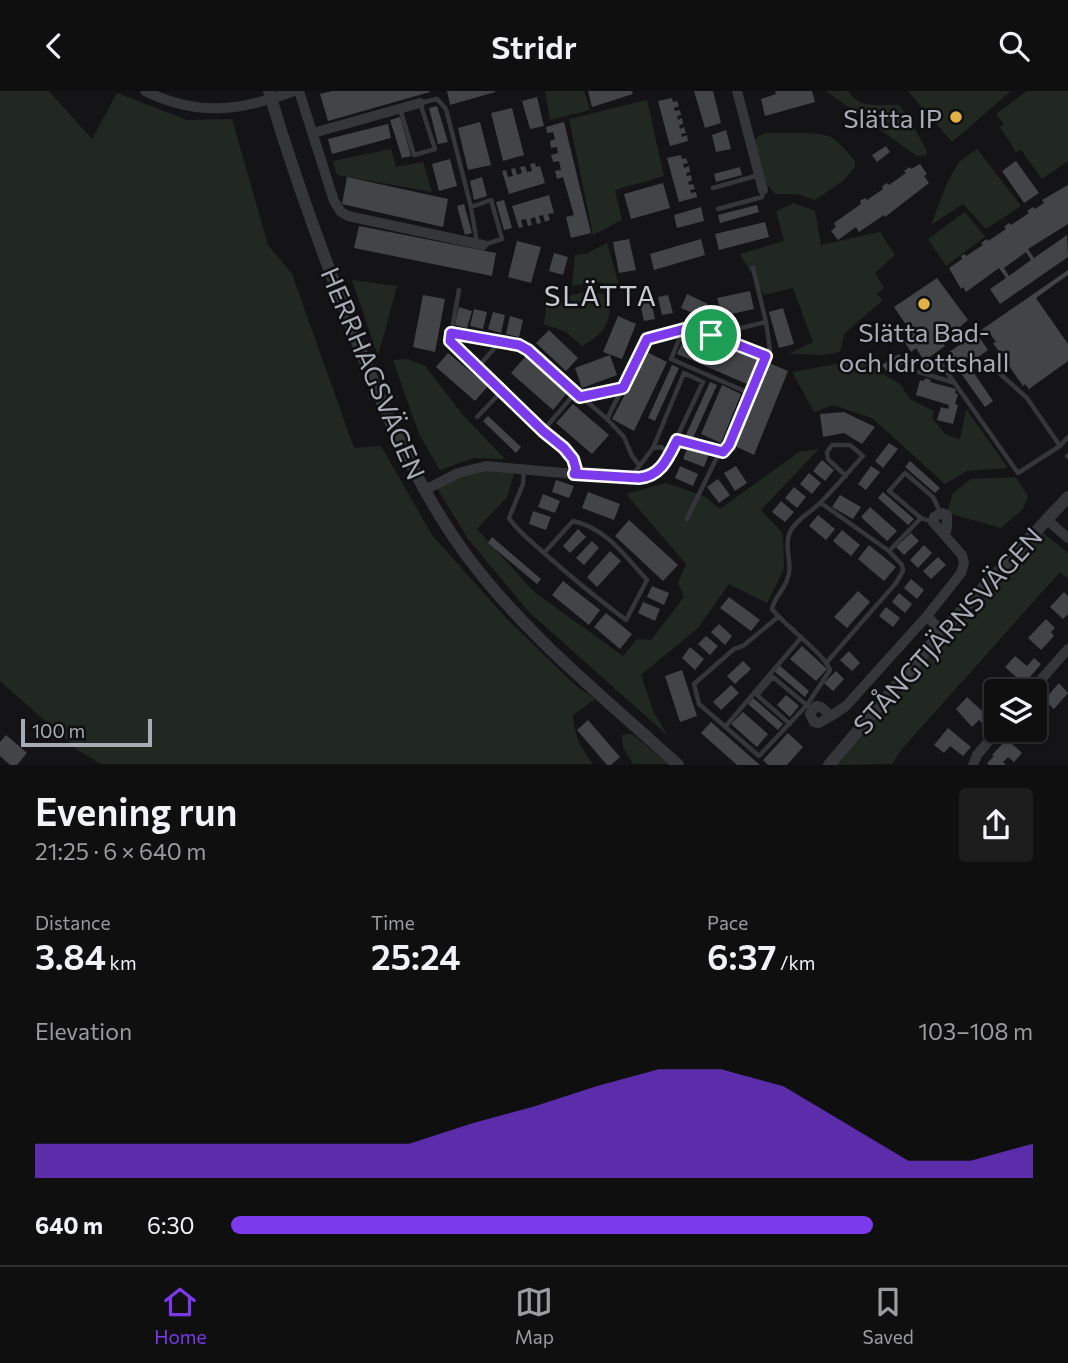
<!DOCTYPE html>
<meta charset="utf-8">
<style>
body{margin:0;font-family:Commissioner,sans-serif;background:#1d1d1e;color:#f1f3f6;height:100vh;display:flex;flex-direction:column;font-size:26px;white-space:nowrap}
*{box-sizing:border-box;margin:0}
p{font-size:23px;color:#9b9c9f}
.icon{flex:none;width:38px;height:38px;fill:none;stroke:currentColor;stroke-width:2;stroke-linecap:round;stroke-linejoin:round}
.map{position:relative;height:674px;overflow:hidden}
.details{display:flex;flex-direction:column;background:#0f0f10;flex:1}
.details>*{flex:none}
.fabs{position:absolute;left:984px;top:588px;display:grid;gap:14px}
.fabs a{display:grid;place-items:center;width:63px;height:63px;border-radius:7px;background:#0f0f10;box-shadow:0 2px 5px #0004,0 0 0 2px #2f2f30;font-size:35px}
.scale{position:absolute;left:21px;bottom:18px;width:131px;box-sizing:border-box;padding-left:7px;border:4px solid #a7abb5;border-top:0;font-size:19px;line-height:24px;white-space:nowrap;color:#a7abb5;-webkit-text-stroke:5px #0f0f11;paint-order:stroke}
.pin{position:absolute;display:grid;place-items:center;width:60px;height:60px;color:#fff;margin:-30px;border:4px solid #fff;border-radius:50%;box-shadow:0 2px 7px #0007}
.round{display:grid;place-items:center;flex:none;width:74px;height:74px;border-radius:7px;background:#1d1d1e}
.summary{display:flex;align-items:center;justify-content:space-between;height:119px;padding:0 35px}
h1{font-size:38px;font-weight:600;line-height:52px}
.figures{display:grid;grid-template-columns:repeat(3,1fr);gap:10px;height:119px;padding:7px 35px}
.figures div{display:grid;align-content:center}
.figures b{font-size:35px;font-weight:600}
.figures small{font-size:19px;font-weight:400}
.figures p{font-size:19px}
.chart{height:196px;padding:14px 35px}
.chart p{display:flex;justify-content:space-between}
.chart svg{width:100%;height:126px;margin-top:7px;fill:#7c3aed;opacity:.7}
ul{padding:0 35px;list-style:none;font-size:23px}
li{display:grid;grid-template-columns:112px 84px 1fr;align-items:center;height:52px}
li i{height:18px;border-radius:9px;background:#7c3aed}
header{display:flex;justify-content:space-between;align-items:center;height:91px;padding:0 35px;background:#0f0f10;font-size:32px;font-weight:600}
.dock{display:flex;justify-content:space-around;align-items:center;height:98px;border-top:2px solid #2f2f30;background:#0f0f10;font-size:19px;color:#9b9c9f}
.dock a{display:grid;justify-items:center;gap:4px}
.dock .on{color:#7c3aed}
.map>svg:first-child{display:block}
</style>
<header><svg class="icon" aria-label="back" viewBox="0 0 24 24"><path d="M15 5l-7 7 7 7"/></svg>Stridr<svg class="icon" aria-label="search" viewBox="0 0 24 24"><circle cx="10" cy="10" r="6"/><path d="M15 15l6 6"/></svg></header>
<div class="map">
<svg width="1068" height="674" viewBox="0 0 1068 674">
<rect width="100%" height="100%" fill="#141416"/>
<path fill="#212822" d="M0 0H49L92 48 117 2 187 29 232 28 268 154 292 183 354 357 381 355 432 444 506 527 574 593 595 608 573 624C574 644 581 658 593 673H101L78 659 0 590Z
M545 0H584L590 19 550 29Z
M826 0H848C861 20 879 12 899 14L910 29 927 61 926 64 917 65Z
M908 0H1011L952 51Z
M1027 0H1068V70L1042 88 1021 59 1016 61 1000 36 1004 33 996 23Z
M647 9 664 85 615 99 622 129 593 144 569 28Z
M765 42C781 42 819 40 831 46 840 51 848 63 855 70V76L844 89 815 109 796 103H775L764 89 754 51 758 45Z
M391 58 396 76 423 71 432 101 337 84 333 70Z
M977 58 1021 115 986 138 963 113 931 134 947 92 959 71Z
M794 112 815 120 821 154 880 141 895 164 875 182 884 197 877 203 883 209 844 243 840 261 823 264 788 263 813 251 793 197 764 204 740 163 784 150 776 120Z
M965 121 985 146 946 175 928 148Z
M607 152 619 194 595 191 572 195 575 164 586 163Z
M352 189 397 195 378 265Z
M585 201 612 204C608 232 609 240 582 255L566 241 544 233 547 210Z
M408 268 425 275 463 324 505 368 473 367 440 379 419 343 393 269Z
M859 269 900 293 911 309 934 320 932 327 946 344 960 348 966 318 1008 377 967 380 945 393 872 327 833 314 814 321 792 281Z
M819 358 761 419 783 443 784 478 767 512 729 493 698 537 641 584 654 622 668 645 529 521 468 448 437 397C467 382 480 376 514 383L507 406 477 438 533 500 623 565 637 548 651 549 684 506 678 492 686 473 626 403 666 392 704 405 720 418 799 361Z
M1016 386 1028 405 1023 418 1001 437 951 423 948 418 953 402 971 388Z
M1042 441 1068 462V488L1060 481 901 659 892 673 835 674 898 600Z
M632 643 668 673H633L623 656 622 644Z"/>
<path fill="#434448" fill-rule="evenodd" d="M332 0H430V1L328 30 320 3Z
M447 0H495V1L450 14Z
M588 0H632L633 3 592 16Z
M694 0H713L721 32 705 37Z
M775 0H812L815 11 765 25 761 8 776 3Z
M537 6 544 35 530 38 522 10Z
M672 7 673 11 677 10 679 15 674 17 675 20 680 19 681 24 677 25 678 29 682 27 683 33 679 34 680 38 684 36 686 42 681 43 682 46 687 44 688 50 670 55 658 10Z
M437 15 448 51 438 53 429 17Z
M512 17 524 64 503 70 491 22Z
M400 26 411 65 402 67 390 29Z
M480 31 491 74 468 79 458 37Z
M564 31 591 142 571 147 566 126 574 124 563 86 557 88 555 80 561 79 559 70 553 71 551 64 558 62 557 56 551 57 550 50 555 48 553 41 547 42 546 36Z
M388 33 391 47 332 63 328 48Z
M726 39 731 58 716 61 712 44Z
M886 55 890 61 877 71 872 64Z
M681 64 682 68 686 67 688 72 683 73 684 77 689 75 690 81 686 82 687 85 691 84 692 89 688 91 689 94 693 93 695 98 690 99 691 102 696 101 697 106 679 111 667 67Z
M450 68 457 95 439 100 432 73Z
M1016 70 1039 102 1024 112 1002 80Z
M535 72 536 76 540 75 545 92 509 103 502 80 506 79 508 86 513 85 511 78 515 77 517 84 522 82 520 76 525 75 527 81 532 80 530 73Z
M920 73 927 83 924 85 929 92 885 126 884 124 859 141 856 136 838 149 831 140 836 136 834 132 861 113 860 110 865 107 867 109 883 98 882 95 887 92 889 94 906 82 904 80 910 76 911 78Z
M740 76 742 84 716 91 714 83Z
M347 86 448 108 443 136 342 113Z
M482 86 487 105 474 109 470 90Z
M663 92 670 117 631 128 624 103Z
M1068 94V133L1028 158 1034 167 1067 144 1068 166 1000 213 990 198 1006 187 999 177 966 201 963 196 961 198 949 177 962 168 961 165 965 163 966 165 983 154 981 152 987 148 988 150 1006 138 1004 136 1009 132 1011 134 1029 122 1027 120 1033 116 1035 118 1044 112 1042 109ZM1026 161 1031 169 1009 185 1004 177Z
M549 104 554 122 548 123 550 129 545 131 543 124 539 125 541 132 537 133 535 126 530 128 532 134 528 135 526 128 521 129 523 136 519 137 512 115Z
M504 109 512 137 504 139 496 111Z
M464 113 472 142 465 144 457 115Z
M757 114 759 121 720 132 718 124Z
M701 116 704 130 677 137 674 124Z
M765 131 769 146 719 159 715 143Z
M359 135 496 162 492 185 354 157Z
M629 148 636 179 619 182 613 151Z
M701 148 705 164 654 179 650 163Z
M517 150 541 156 531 192 508 186Z
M554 162 568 166 563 184 549 180Z
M1068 179V184L1036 207 1068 253V270L1029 298 1025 293 1023 295 993 252 996 251 988 240 979 246 988 259 959 280 948 262Z
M937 187 968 229 942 251 945 255 924 270 916 257 911 261 904 250 913 244 894 216Z
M750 200 754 218 722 225 717 207Z
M687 203 708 213 702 226 681 217Z
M423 204 445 208 435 261 413 256Z
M668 204 673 222 662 224 658 206Z
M651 210 655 228 644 230 640 212Z
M459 216 472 220 467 237 455 234Z
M783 217 794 253 779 257 769 221Z
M474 218 487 221 483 238 470 235Z
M493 221 505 224 501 242 488 238Z
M510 225 523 229 519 246 506 243Z
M618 225 636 233 622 268 603 261Z
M688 238 758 268 747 293 677 263Z
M549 239 578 267 566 280 536 252Z
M647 261 667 271 634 340 612 328Z
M448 262 488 295 475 310 436 276Z
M899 263 905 271 889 283 882 274Z
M610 264 617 284 582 297 575 277Z
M525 266 567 302 553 319 511 282Z
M769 272 788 280 754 364 735 355Z
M672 274 679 277 655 330 648 327Z
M969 275 993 310 985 316 960 281Z
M925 287 931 289 930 291 956 298 955 302 958 303 955 313 958 314 953 333 937 329 941 316 948 318 949 314 916 304 920 289 924 290Z
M710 291 717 294 692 349 685 346Z
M722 294 741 303 721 352 701 343Z
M573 313 609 344 592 363 556 332Z
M844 321 875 336 862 353 844 342 823 346 820 323Z
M488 325 521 356 516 362 483 330Z
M889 352 898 358 883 377 875 370Z
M688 355 709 363 704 376 683 368Z
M822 369 834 379 825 390 813 380Z
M910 370 940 397 935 402 905 376Z
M680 375 698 383 693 395 675 387Z
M736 375 747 392 735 400 724 382Z
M871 375 880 381 866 399 858 393Z
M809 382 821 392 812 403 800 393Z
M718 388 730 404 719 412 707 396Z
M556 389 574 395 569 407 552 401Z
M794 396 806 406 797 417 785 407Z
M588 401 620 413 614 429 582 417Z
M883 401 914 428 908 434 878 407Z
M543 403 560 410 555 422 538 416Z
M840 404 861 416 853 428 832 416Z
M781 410 794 421 785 431 772 421Z
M870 416 897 440 887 450 861 426Z
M533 420 551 426 546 439 529 433Z
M818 424 835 438 826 449 809 435Z
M629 429 678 474 663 490 615 445Z
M578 438 586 446 570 462 563 455Z
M842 439 860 454 851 465 833 450Z
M911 442 919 450 904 464 896 456Z
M492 446 541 488 537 493 488 452Z
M592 450 599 457 584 474 576 467Z
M869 454 896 476 884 490 858 468Z
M924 454 932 462 918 477 910 469Z
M610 460 621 470 597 496 587 486Z
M938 466 946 474 931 488 923 480Z
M911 488 924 499 917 508 904 497Z
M563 490 600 519 589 534 552 504Z
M652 495 669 502 664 514 647 506Z
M858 500 870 511 847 537 834 526Z
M1064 501 1068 505V523L1063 528 1050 516Z
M899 502 912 513 905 522 892 511Z
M729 506 760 529 751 540 720 517Z
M643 511 660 518 655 530 638 522Z
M886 516 900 527 893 536 879 525Z
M606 522 632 543 620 558 594 536Z
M1046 528 1055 537 1051 541 1054 545 1041 559 1028 547Z
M719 533 732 545 725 554 711 541Z
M706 545 718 555 710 564 698 553Z
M802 555 827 578 816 590 790 568Z
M690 556 704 568 695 579 682 567Z
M849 560 860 572 852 580 840 569Z
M1015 565 1027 575 1034 567 1041 573 1024 593 1005 576Z
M743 570 751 578 735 593 727 585Z
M779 574 809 600 805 606 774 580Z
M682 579 697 625 680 631 665 585Z
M836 580 844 588 833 600 824 592Z
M992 588 1003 598 1008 593 1016 600H996V607L985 597Z
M1059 592 1068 602 1054 618 1044 609Z
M731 594 739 602 721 619 713 611Z
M786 604 799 615 790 626 777 614Z
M967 606 992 629 986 636 979 629 972 636 956 618Z
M753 607 783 633 778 639 748 613Z
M743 621 768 643 757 656 731 633Z
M588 629 620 666 611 674H607L577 639Z
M711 631 760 674H737L701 642Z
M948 637 971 656 963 665 950 655 944 662 934 654Z
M788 642 803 656 787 674H768L763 669Z
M6 644 27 662 17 674H10L0 665V651Z
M1007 648 1022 662 1014 671 1008 666 1003 671 1006 674H989L987 672 994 665 992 664Z"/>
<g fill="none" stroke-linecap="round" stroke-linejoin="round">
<path stroke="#35363a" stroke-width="4.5" d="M400 18 414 64 435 58 420 12 437 8 446 18 471 116 477 152
M713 97 759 84
M471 116 491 109 502 148 483 154
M718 118 762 106V99
M459 199 450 250 501 301
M684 237 671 268 749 302
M451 242 519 254 528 259 607 328 624 346 632 365 639 374
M716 243 766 231
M477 277 499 252
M998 281 1027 307 1060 355
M955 292 919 281 937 267 1018 382 1060 355 1068 346
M580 306 622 298
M477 326 501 301 543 340 575 302
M607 328 647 248 654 245 692 236 766 265
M677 349 722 360
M653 357 684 282 703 291 667 367
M1067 365 1068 366
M524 379 523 393 509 427C518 441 532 451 544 462 571 486 598 508 626 529L647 489C625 465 606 437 573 430L544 462
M575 383C589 385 636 390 648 386 658 384 663 375 667 367L666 360 661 356 653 357 631 386
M821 412 889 460 902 474 903 480 896 492 827 571
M687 428 716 368 729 354 770 259 766 231 753 177
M932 431 921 427 889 400 905 382 933 406 940 421
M889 460 921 427
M778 526 743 555 734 558 694 593 699 613 759 665 807 614 830 579C824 562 786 536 772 518 774 507 783 500 787 489 794 474 783 456 790 441 797 427 812 421 822 410 836 396 849 380 863 365L850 354H832L827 361 828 368 846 385
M790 633 757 604 773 586 809 616
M725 636 800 548"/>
<path stroke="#35363a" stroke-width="10" d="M145 0C198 26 240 20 294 0
M299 0 334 110 341 121 348 125 483 154
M737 0 763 99
M313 42 420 12
M425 399 458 382 486 375 574 383C578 363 556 351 543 340
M1046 428 1068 447
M927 525 942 541
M1031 600 1068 558
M831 625 819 632 814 631 810 623 816 615 821 616 831 625 846 615 927 525 961 482 964 472 962 464 933 431 934 426 942 422 947 424V437L945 444
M973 674 977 664 998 639"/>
<path stroke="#35363a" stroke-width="12" d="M269 0C291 76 318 150 347 225 379 307 412 389 464 461 523 542 604 606 678 674
M829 674 942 541 1068 406"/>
</g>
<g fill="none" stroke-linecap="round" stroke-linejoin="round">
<g stroke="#fff" stroke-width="14">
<path id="route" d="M692 236 766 265 729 354 723 361 677 349C668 367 661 385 639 387L574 383 576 378 573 368 564 357 543 340 450 250 451 242 519 254 528 259 580 306 623 297 647 248Z"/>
</g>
<use href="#route" stroke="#7c3aed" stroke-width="9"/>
</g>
<g fill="#e0b342" stroke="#0f0f11" stroke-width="2.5">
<circle cx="956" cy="26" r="7"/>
<circle cx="924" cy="213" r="7"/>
</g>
<g text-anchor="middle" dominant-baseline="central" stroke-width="5" stroke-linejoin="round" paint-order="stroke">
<g font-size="26" fill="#a7abb5" stroke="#0f0f11" text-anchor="end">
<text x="942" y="26">Slätta IP</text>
<text x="924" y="240" text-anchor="middle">Slätta Bad-<tspan x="924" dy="30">och Idrottshall</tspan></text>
</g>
<g font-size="26" fill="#a7abb5" stroke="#0f0f11">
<text transform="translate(374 282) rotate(67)">HERRHAGSVÄGEN</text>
<text transform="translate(947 539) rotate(-48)">STÅNGTJÄRNSVÄGEN</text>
</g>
<g font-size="28" letter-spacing="2" fill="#c8cad1" stroke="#0f0f11">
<text x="601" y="204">SLÄTTA</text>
</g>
</g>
</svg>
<div class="fabs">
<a><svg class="icon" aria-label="layers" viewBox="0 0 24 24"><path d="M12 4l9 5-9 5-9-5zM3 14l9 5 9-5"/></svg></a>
</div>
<div class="scale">100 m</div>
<div class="pin" style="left:711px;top:244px;background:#1e9e55"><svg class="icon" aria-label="arrive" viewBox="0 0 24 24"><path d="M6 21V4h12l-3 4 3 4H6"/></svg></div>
</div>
<section class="details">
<div class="summary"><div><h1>Evening run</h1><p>21:25 · 6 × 640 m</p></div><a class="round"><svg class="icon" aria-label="share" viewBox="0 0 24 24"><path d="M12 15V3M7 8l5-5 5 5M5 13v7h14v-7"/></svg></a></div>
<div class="figures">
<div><p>Distance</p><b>3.84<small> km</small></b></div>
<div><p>Time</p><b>25:24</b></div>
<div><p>Pace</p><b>6:37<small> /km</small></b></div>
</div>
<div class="chart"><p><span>Elevation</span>103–108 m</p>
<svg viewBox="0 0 160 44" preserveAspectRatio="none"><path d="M0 44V32L10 32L20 32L30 32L40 32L50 32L60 32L70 25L80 19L90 12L100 6L110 6L120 12L130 25L140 38L150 38L160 32V44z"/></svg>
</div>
<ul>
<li><b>640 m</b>6:30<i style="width:80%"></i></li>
</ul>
</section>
<nav class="dock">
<a class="on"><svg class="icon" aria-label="home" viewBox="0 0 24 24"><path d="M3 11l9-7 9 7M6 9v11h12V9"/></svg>Home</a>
<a><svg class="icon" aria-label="map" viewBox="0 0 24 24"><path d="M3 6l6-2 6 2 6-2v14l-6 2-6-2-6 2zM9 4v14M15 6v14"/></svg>Map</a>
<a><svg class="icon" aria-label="saved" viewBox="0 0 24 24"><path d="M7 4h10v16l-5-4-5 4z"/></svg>Saved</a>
</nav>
